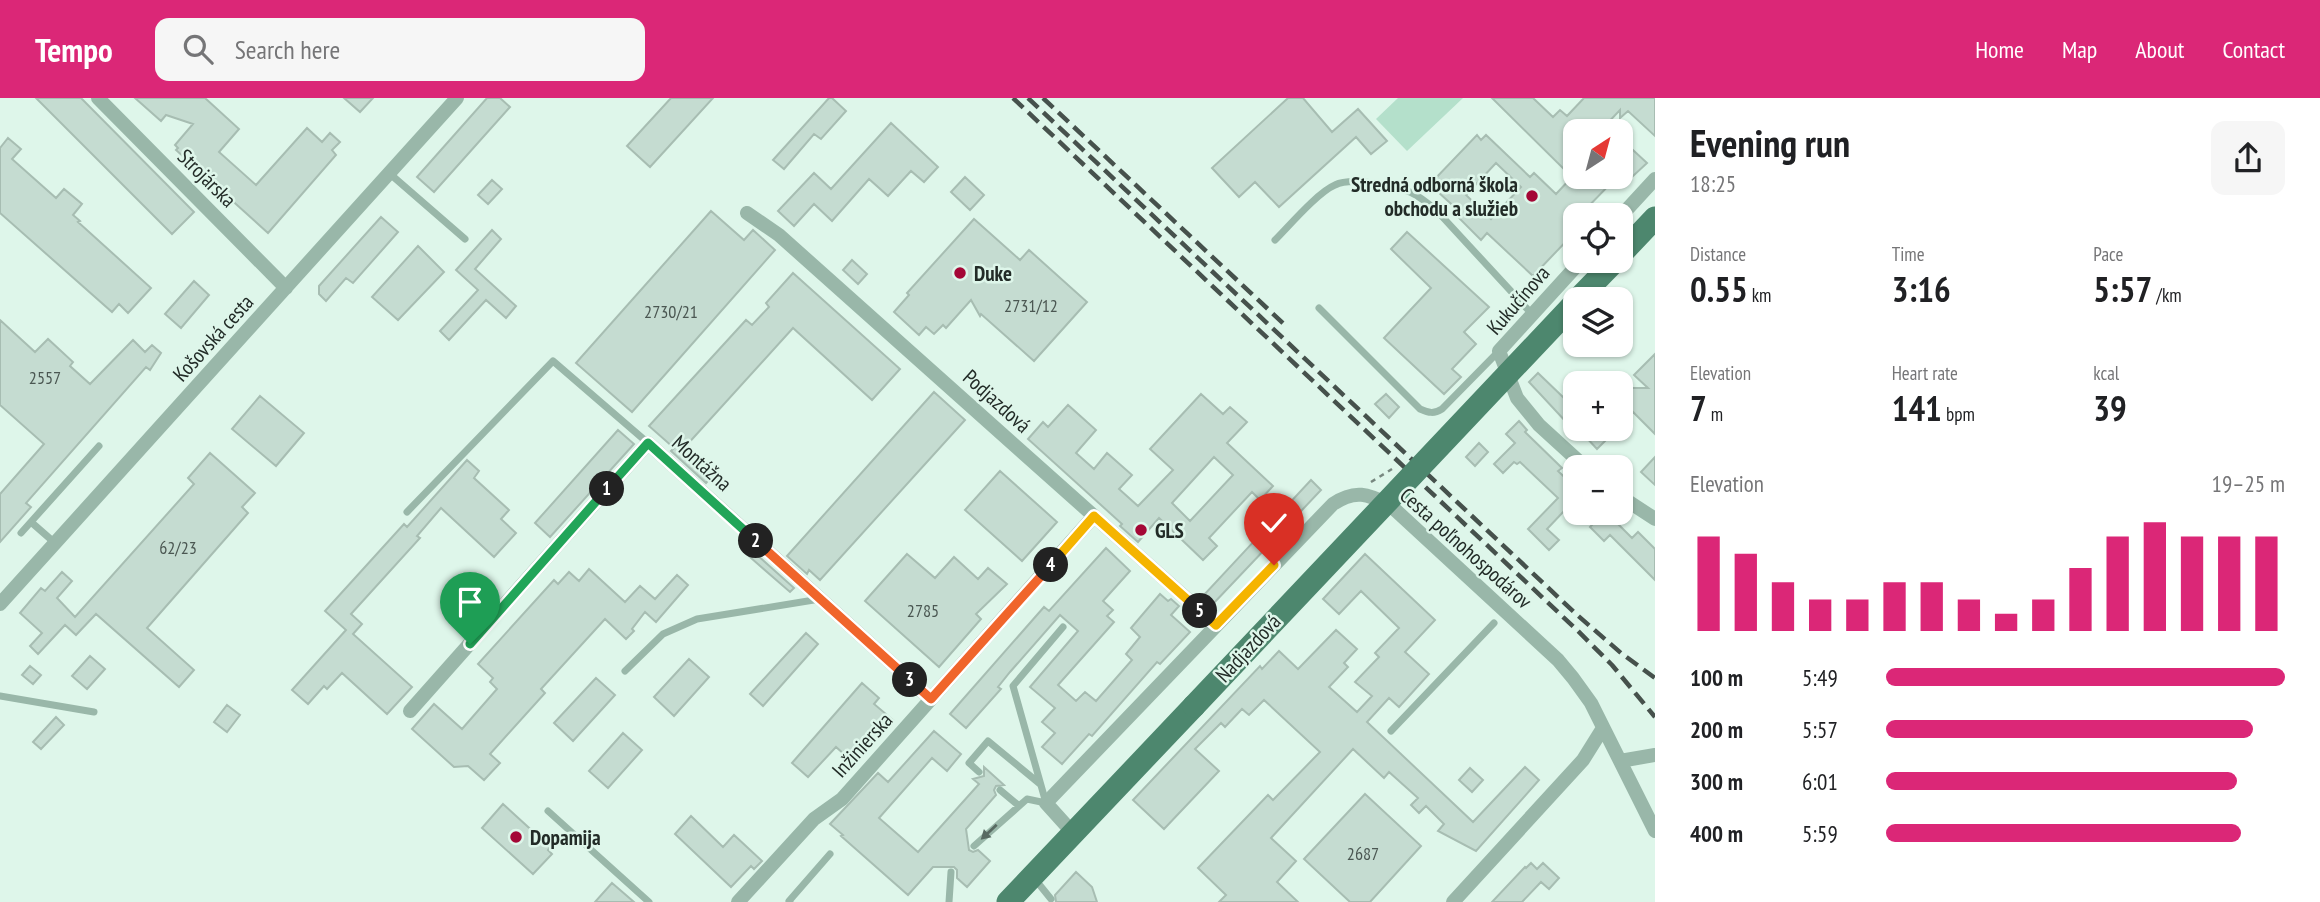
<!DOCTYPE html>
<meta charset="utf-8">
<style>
body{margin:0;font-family:"PT Sans Narrow",sans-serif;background:#f6f6f6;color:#202124;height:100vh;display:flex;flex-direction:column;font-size:26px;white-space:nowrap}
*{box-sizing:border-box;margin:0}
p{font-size:23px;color:#757577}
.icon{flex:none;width:38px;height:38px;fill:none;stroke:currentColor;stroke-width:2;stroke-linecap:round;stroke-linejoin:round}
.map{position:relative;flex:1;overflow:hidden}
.side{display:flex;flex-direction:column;background:#fff;width:665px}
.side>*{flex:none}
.needle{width:46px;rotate:36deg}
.fabs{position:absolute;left:1563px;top:21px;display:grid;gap:14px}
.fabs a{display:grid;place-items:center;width:70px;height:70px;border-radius:14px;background:#fff;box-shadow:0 2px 5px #0004;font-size:35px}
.pin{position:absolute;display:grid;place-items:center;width:60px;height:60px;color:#fff;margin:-72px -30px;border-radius:50% 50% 50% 0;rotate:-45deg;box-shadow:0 0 7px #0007}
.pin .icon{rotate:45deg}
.km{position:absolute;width:35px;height:35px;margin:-18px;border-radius:50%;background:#222;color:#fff;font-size:19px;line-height:35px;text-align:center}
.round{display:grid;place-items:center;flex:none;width:74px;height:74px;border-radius:14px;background:#f6f6f6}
.head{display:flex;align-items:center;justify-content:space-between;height:119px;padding:0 35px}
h1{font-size:38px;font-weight:700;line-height:52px}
.stats{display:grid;grid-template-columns:repeat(3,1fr);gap:10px;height:119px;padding:7px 35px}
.stats div{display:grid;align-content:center}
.stats b{font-size:35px;font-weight:700}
.stats small{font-size:19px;font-weight:400}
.stats p{font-size:19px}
.chart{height:196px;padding:14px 35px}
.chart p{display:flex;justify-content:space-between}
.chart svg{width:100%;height:126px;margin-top:7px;stroke:#db2777;stroke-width:6}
ul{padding:0 35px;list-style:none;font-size:23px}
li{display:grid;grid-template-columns:112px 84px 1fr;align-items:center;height:52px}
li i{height:18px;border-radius:9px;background:#db2777}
header{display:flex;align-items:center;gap:42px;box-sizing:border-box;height:98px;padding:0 35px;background:#db2777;color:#fff}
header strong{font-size:33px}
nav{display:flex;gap:38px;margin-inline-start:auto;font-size:24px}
.search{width:490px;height:63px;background:#f6f6f6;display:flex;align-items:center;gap:18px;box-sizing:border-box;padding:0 24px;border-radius:14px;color:#757577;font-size:26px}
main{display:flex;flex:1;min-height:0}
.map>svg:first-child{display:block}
</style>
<header>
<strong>Tempo</strong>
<div class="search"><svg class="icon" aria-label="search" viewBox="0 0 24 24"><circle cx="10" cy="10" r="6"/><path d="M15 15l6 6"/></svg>Search here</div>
<nav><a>Home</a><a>Map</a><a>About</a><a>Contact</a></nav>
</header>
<main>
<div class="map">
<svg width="1655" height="804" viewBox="0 0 1655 804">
<rect width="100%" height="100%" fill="#def6ea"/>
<path fill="#b4e0cb" d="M1398 0H1463L1407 53 1376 21Z"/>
<path fill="#c5dcd1" stroke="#a7bdb2" stroke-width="2" fill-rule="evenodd" d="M36 0H81L194 114 172 136Z
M135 0H205L239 31 219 54 256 87 307 30 322 44 330 35 340 44 332 52 336 57 268 135 176 52 178 50 175 47 193 26 166 17 161 23Z
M344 0H373L360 14Z
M487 0H500L510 9 434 94 417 79Z
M671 0H713L650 69 627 48Z
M829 0H832L846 13 821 41 814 36 784 71 773 62Z
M1288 0H1303L1332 34 1358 11 1387 43 1371 56 1356 39 1279 109 1255 84 1239 99 1212 70Z
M1492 0H1533L1553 19 1560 12 1567 18 1584 0H1655V38L1628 13 1620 20V12L1600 33H1575V79H1617L1580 117H1575V134L1533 178 1487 135 1481 142 1457 118 1460 114 1438 94 1440 92 1432 84 1477 37 1481 42 1486 37 1530 79 1534 75 1556 96 1572 79ZM1496 65 1521 89 1491 121 1466 97Z
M891 25 938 69 924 84 911 73 888 98 869 81 832 123 814 106 794 128 778 113 814 75 831 91Z
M8 40 21 51 12 61 56 100 64 91 82 106 73 117 80 123 78 124 151 190 128 215 119 206 112 214 0 115V50Z
M1620 40 1647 65 1632 79 1626 74 1620 80Z
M965 79 984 97 970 112 951 94Z
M492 82 502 91 488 106 478 97Z
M711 113 744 142 753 132 775 152 632 314 576 265Z
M381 119 398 134 353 185 346 180 326 203 319 196V188Z
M974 121 1020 162 1029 152 1087 204 1034 263 981 216 980 218 971 202 946 230 943 227 934 236 926 229 919 237 894 214 909 197 907 195Z
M492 132 501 141 475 171 516 208 506 220 486 202 449 242 440 233 478 192 456 172Z
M1407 134 1489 209 1464 234 1476 246 1452 271 1461 279 1444 296 1384 240 1431 190 1391 151Z
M418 148 444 174 398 222 372 199Z
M852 162 867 176 858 186 843 172Z
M793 175 900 271 872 302 793 230 685 349 714 376 706 385 671 353 674 350 649 328 746 222 752 227 769 209 766 205Z
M194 183 209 197 181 230 165 216Z
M0 222 35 254 48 241 73 264 70 268 90 286 133 242 145 254 152 247 161 255 150 272 146 269 26 405 31 409 0 444V396L44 346 0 307Z
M1655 256V336L1633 314 1620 327V295L1625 290H1648L1634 277Z
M1538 275 1564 300 1575 289V319L1568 326 1529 284Z
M934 294 965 322 820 482 809 472 807 476 787 458Z
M1201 296 1223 316 1230 309 1247 324 1227 345 1273 388 1260 402 1252 394 1209 440 1217 448 1203 462 1159 420 1138 444 1120 428 1122 426 1028 341 1043 324 1048 329 1068 307 1096 332 1076 355 1094 371 1107 355 1132 377 1119 391 1138 408 1173 372 1150 351ZM1214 359 1233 377 1190 423 1172 405Z
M1386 296 1399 309 1389 320 1375 306Z
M260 298 304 335 276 368 232 331Z
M1519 323 1527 332 1525 334 1562 370 1558 373 1575 389V422L1565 412 1547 431 1559 442 1549 452 1528 431 1558 400 1520 364 1517 366 1514 364 1503 375 1494 366 1515 345 1506 336Z
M1585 331H1617L1597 351 1585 338Z
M618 332 634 346 550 439 535 425Z
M1479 345 1488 354 1475 368 1466 359Z
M210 355 255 395 242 409 248 415 147 530 194 572 179 589 96 516 76 537 65 527 38 556 30 548 42 535 20 515 41 490 45 493 62 474 72 483 57 500 75 519 194 386 188 380Z
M1655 359V387L1641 374Z
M467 362 479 373 474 380 509 412 501 421 516 435 494 459 441 410 417 438 420 440 351 516 362 526 353 536 412 589 387 616 342 575 327 591 324 588 308 606 292 592 346 532 325 513 404 426 407 429Z
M1000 373 1057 424 1022 463 965 412Z
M1311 382 1321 392 1212 507 1203 498Z
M1603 415H1607L1632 440 1638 434 1655 451V482L1610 437 1604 443 1590 429Z
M747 448 794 490 790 494 743 453Z
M1106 450 1130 473 1103 503 1113 512 1107 518 1114 524 1058 587 1076 603 1085 594 1096 603 1132 562 1126 556 1140 539 1131 530 1160 496 1168 503 1171 501 1179 508 1171 517 1190 534 1160 566 1157 564 1092 638 1089 636 1062 666 1042 649 1055 635 1042 624 1055 610 1030 589 1078 533 1060 517 1010 574 998 589 1001 591 966 630 950 616 1044 509 1049 513Z
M907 456 935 480 954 459 978 481 988 470 1007 486 976 516 981 521 939 569 865 503Z
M1365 456 1435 522 1405 554 1429 576 1399 609 1389 600 1367 624 1473 724 1525 669 1539 682 1476 753 1438 733 1444 726 1426 708 1419 715 1411 707 1418 700 1389 674 1384 680 1353 651 1271 740 1296 763 1277 784 1298 804H1219L1226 797 1198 770 1268 697 1273 702 1320 654 1264 602 1249 617 1242 611 1225 629 1221 625 1195 651 1219 673 1164 731 1133 702 1260 568 1262 571 1279 553 1298 571 1336 532 1357 551 1344 565 1348 569 1329 589 1357 614 1372 598 1355 584 1379 559 1375 555 1399 530 1361 493 1339 516 1323 501Z
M589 471 625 504 640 488 655 501 677 477 688 487 656 524 645 514 632 531 634 533 626 541 605 521 541 591 545 595 490 656 500 665 484 682 468 668 454 669 412 631 434 606 462 631 497 591 490 584 493 580 478 566 554 482 558 486 569 474 579 483Z
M806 535 818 546 763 608 750 596Z
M90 558 105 571 87 591 72 578Z
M689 561 709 579 674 618 654 599Z
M30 568 41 577 33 586 22 577Z
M596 580 615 597 573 643 554 625Z
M862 585 879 600 874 606 893 622 854 665 836 649 808 679 792 665Z
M227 607 240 617 227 634 214 624Z
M56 619 64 627 41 651 33 644Z
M934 633 961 656 947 673 932 660 879 720 918 754 979 686 973 681 984 678V669L1004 687 996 688 994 692 996 697 966 731 969 752 973 754 978 752 990 763 967 789 957 780V772L954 769H933L908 797 841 738 843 737 830 726 878 675 888 684Z
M623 635 642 652 608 690 589 673Z
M1470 670 1483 682 1472 694 1459 682Z
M1365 696 1421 748 1370 804H1350L1304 761Z
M503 706 550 749 548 752 552 756 533 776 482 730Z
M691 718 723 749 734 737 762 763 754 771 751 768 731 789 675 736Z
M1531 765 1537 771 1543 765 1559 780 1549 791 1541 784 1522 804H1492L1525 769 1526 770Z
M1076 774 1092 789 1097 804H1056L1055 797Z
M612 785 634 804H595Z"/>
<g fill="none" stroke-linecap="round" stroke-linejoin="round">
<path stroke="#77877f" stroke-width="2.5" stroke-dasharray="5 5" stroke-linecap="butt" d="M1371 384 1392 371"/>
<path stroke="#99b7a9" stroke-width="7" d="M389 75 465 141
M1275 142C1289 128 1318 94 1335 87 1351 79 1394 87 1410 94 1421 99 1429 106 1437 113L1532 216
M1319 210 1420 311C1429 315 1434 316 1442 311L1499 253
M407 414 553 263 648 345
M31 424 55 445
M21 435 99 348
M625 573 663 536 697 521 820 501
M0 598 94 614
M1391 633 1494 525
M979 674 969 665 988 643 1040 686
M1000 692 1018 707
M548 713 649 804
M974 748 1027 701 1046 705 1013 588 1063 529
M1034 780 1051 801
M790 804 789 803 830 756
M949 804 951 774"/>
<path stroke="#99b7a9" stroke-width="14" d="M98 0 286 190
M747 115 779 137 1216 527
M1620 119 1655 81
M1581 163 1499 253 1517 300 1539 327 1585 369
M1620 398 1655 421
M0 506 457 0
M410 613 648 345 931 601
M1620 663 1655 657
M1073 735 1046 705 1333 406C1355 391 1368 396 1390 407L1558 562 1573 580 1591 605 1655 733
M738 804 814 721 842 701 1094 418
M1453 804 1583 662 1603 630"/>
<path stroke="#4d876e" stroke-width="23" d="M1620 157 1655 120
M1578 201 1615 163
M1008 804 1194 608"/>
<path stroke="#46514c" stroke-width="4.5" stroke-dasharray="14 7" stroke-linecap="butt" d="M1013 0 1578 533 1612 567 1655 619
M1028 0 1576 516 1621 555 1655 580
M1043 0 1286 228"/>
<path stroke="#4d876e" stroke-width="23" d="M1194 608 1575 205"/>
</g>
<defs><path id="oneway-solid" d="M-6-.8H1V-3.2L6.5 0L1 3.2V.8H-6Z" transform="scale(1.75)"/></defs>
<use fill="#586a62" href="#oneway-solid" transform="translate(989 734) rotate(137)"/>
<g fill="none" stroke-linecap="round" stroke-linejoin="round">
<g stroke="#fff" stroke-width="14">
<path id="split-1" d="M470 546 607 391"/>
</g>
<g stroke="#fff" stroke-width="14">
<path id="split-2" d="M607 391 648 345 756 443"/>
</g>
<g stroke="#fff" stroke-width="14">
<path id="split-3" d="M756 443 910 582"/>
</g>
<g stroke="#fff" stroke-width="14">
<path id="split-4" d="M910 582 931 601 1051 467"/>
</g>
<g stroke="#fff" stroke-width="14">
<path id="split-5" d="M1051 467 1094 418 1200 513"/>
</g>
<g stroke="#fff" stroke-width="14">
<path id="split-6" d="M1200 513 1216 527 1274 467"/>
</g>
<use href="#split-1" stroke="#22a559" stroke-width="9"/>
<use href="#split-2" stroke="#22a559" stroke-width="9"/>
<use href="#split-3" stroke="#f0652b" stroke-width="9"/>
<use href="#split-4" stroke="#f0652b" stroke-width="9"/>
<use href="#split-5" stroke="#f5b400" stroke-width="9"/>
<use href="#split-6" stroke="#f5b400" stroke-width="9"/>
</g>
<g fill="#a40736" stroke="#def6ea" stroke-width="2.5">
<circle cx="1532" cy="98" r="7"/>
<circle cx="960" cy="175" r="7"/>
<circle cx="1141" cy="432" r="7"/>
<circle cx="516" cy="739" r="7"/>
</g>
<g text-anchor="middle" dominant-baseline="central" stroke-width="5" stroke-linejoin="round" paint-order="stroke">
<g font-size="18" fill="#4b5752">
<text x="1031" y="207">2731/12</text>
<text x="671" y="213">2730/21</text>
<text x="45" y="279">2557</text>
<text x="178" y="449">62/23</text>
<text x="923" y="512">2785</text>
<text x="1363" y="755">2687</text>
</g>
<g font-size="21" fill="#222b27" stroke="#def6ea">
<text transform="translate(207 80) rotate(45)">Strojárska</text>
<text transform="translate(1518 202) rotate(-49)">Kukučínova</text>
<text transform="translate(213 240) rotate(-48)">Košovská cesta</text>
<text transform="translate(997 303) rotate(42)">Podjazdová</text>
<text transform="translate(702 365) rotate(42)">Montážna</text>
<text transform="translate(1466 450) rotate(42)">Cesta poľnohospodárov</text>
<text transform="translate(1248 550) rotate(-47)">Nadjazdová</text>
<text transform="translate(862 647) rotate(-48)">Inžinierska</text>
</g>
<g font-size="21" font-weight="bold" fill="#222b27" stroke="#def6ea" text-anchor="start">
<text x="1518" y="86" text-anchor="end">Stredná odborná škola<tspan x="1518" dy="24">obchodu a služieb</tspan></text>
<text x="974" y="175">Duke</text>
<text x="1155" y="432">GLS</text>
<text x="530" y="739">Dopamija</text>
</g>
</g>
</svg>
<div class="fabs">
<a><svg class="needle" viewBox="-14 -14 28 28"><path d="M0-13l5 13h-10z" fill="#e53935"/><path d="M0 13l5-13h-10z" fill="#757577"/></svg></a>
<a><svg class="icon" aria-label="locate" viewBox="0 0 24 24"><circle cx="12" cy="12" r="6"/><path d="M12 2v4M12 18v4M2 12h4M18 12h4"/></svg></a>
<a><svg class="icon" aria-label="layers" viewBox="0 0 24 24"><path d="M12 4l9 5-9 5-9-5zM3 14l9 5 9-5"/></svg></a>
<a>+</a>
<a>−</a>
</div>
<div class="pin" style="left:470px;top:546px;background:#1e9e55"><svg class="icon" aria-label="arrive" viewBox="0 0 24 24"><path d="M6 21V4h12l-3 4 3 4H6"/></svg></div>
<div class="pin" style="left:1274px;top:467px;background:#d93025"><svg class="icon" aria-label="check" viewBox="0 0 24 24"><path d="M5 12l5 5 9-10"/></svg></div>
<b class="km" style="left:607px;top:391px">1</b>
<b class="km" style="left:756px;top:443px">2</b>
<b class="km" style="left:910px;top:582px">3</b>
<b class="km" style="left:1051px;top:467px">4</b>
<b class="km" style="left:1200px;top:513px">5</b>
</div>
<section class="side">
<div class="head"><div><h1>Evening run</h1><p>18:25</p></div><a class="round"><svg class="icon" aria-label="share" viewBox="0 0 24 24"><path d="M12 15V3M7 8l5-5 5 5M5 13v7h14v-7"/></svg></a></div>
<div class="stats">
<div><p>Distance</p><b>0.55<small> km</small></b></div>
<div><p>Time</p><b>3:16</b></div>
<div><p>Pace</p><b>5:57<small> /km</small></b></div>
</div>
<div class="stats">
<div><p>Elevation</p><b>7<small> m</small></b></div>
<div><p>Heart rate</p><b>141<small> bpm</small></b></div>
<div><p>kcal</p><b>39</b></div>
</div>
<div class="chart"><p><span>Elevation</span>19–25 m</p>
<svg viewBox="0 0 160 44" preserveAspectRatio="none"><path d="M5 44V11M15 44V17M25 44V27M35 44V33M45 44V33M55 44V27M65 44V27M75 44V33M85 44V38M95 44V33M105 44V22M115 44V11M125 44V6M135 44V11M145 44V11M155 44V11"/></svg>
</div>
<ul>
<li><b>100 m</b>5:49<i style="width:100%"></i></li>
<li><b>200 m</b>5:57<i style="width:92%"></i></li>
<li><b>300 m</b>6:01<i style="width:88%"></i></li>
<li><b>400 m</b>5:59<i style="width:89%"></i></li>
</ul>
</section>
</main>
